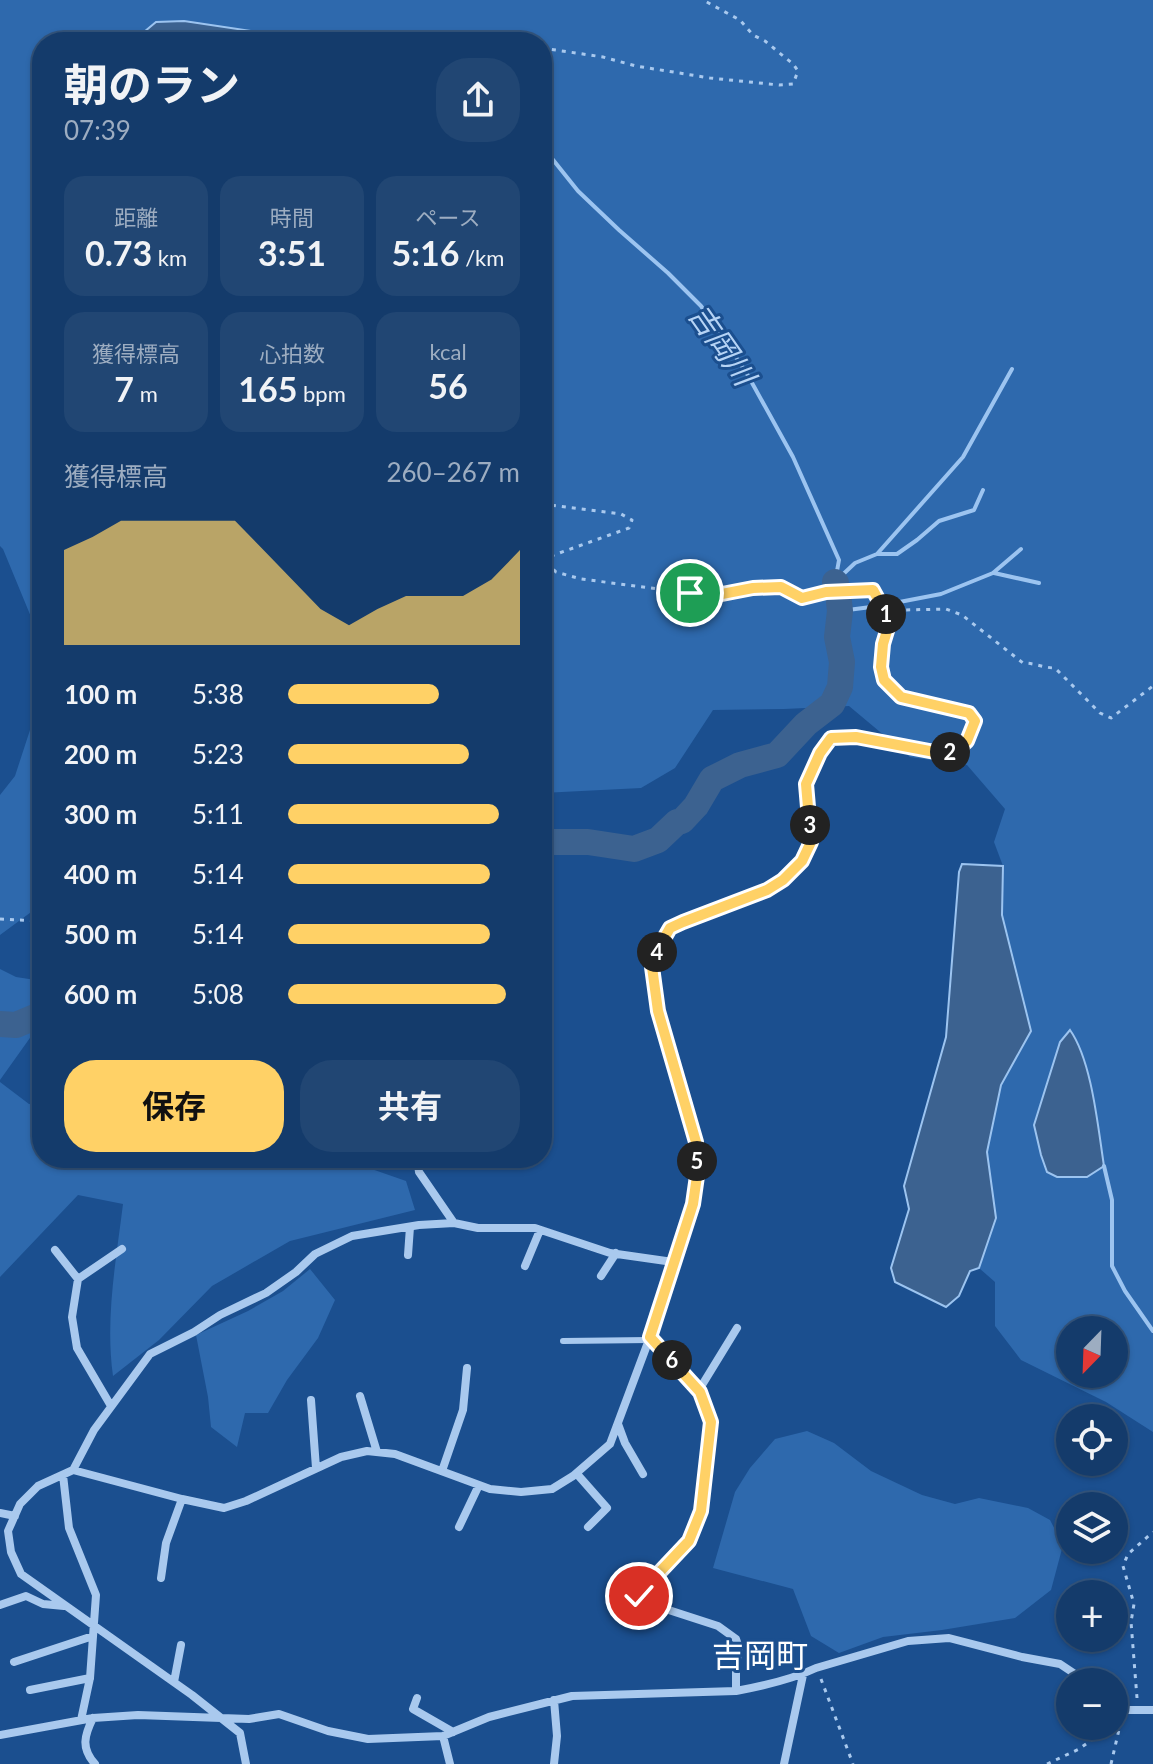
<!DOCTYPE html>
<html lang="ja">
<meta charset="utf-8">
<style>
body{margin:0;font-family:Lato,"Noto Sans JP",sans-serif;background:#214673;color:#f1f3f6;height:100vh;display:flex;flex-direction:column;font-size:30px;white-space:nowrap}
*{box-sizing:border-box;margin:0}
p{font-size:26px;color:#9dadc1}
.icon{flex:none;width:44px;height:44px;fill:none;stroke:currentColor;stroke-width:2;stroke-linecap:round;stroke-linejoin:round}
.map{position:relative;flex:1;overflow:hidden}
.side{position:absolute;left:32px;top:32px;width:520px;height:1136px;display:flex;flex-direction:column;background:#143b6b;border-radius:32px;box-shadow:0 2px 6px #0004,0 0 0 2px #33557e}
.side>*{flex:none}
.needle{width:52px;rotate:203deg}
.controls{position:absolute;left:1056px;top:1316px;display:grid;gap:16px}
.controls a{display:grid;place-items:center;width:72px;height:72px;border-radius:50%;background:#143b6b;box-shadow:0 2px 6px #0004,0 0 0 2px #33557e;font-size:40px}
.pin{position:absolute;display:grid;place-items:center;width:68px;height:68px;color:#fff;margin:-34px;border:4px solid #fff;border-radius:50%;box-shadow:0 2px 8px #0007}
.km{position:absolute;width:40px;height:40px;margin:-20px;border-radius:50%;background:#222;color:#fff;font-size:22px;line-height:40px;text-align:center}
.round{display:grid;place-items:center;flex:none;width:84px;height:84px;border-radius:32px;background:#214673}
.overview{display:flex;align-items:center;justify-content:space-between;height:136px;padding:0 32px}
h1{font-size:44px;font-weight:700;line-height:60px}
.figures{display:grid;grid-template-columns:repeat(3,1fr);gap:12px;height:136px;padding:8px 32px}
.figures div{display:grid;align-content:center;border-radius:20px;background:#214673;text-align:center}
.figures b{font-size:34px;font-weight:700}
.figures small{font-size:22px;font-weight:400}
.figures p{font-size:22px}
.chart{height:224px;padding:16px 32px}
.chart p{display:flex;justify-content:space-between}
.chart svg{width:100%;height:144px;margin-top:8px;fill:#ffd166;opacity:.7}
.button{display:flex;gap:16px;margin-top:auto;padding:16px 32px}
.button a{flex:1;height:92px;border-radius:32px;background:#ffd166;color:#111;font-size:32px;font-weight:700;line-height:92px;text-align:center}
.button a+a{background:#214673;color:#f1f3f6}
ul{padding:0 32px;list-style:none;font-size:26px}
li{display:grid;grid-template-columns:128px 96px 1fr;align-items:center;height:60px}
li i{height:20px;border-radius:10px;background:#ffd166}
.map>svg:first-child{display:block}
</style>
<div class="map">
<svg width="1153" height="1764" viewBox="0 0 1153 1764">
<rect width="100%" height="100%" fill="#1b4f8f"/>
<path fill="#2e69ad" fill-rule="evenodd" d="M0 0H1153V1432L1106 1402 1021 1360 995 1326V1282L979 1268 996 1218 987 1152 1001 1085 1031 1031 1002 915 1003 866 994 842 1005 809 967 765 910 757 849 706 784 709 713 710 675 768 641 788 542 793V42H42V904L0 935V795L15 776 30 730 35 677 36 629 3 549 0 546ZM1070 1330H1114V1374H1070Z
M0 969 16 977 42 981V1021L0 1080Z
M0 1082 29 1104 42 1105V1158H340L406 1181 415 1210 290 1241 212 1286 159 1340 113 1376C105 1319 116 1261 123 1204L78 1195 0 1277Z
M310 1269 335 1300 318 1338 287 1380 268 1413H245L237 1447 211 1427 208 1397 196 1335 248 1311 283 1291Z
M807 1431 834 1443 871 1471 922 1495 955 1504 979 1498 1028 1508 1050 1520 1063 1545 1051 1590 1015 1618 942 1630 883 1637 839 1653 811 1636 793 1589 713 1568 735 1492 750 1468 775 1439Z"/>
<path fill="#3c6290" stroke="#9cc4f0" stroke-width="2" d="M184 21 298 38 339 42H132L156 22Z
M962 864 1003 866 1002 915 1031 1031 1001 1085 987 1152 996 1218 979 1268 970 1271 959 1296 946 1307 895 1282 891 1268 909 1209 904 1186 946 1037 959 872Z
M1070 1030C1092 1061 1098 1128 1104 1166L1087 1177H1057L1047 1172 1041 1155 1034 1125 1060 1042Z"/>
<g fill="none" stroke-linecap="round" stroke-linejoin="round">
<path stroke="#9cc4f0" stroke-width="4" d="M542 146 578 191 619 230 668 273 701 306 746 372 793 457 839 560 835 582
M877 554H897L917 540 939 521 974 510 983 490
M994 573 1039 583
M837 580 855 563 877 554 963 457 1012 369
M889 604 941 594 993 573 1021 549
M840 611 871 607
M1104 1166 1112 1200V1266L1125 1291 1153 1331"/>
<path stroke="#3c6290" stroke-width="26" d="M835 582 836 583
M542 845 550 842H588L634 849 658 840 677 822 682 821 696 806 712 779 740 765 777 755 806 724 832 704 840 687 842 662 837 637 840 611 839 602
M0 1024 16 1025 42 1014"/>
<path stroke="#a9c9ee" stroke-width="3" stroke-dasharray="4 6" stroke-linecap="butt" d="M542 48 603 57 636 66 710 78 779 85 793 84 798 71 793 64 765 41 753 35 740 20 703 0
M542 506 550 505 621 514 632 520 629 528 551 556 548 564 556 572 581 579 690 593 722 594 753 588 781 587 802 598 826 592 873 590 885 612
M898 615 904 610 946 609 962 615 1023 663C1035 663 1044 668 1055 668L1100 713 1111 718 1153 686
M0 919 42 921
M821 1679 853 1764
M1137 1698 1131 1622 1134 1604 1123 1566 1128 1554 1153 1532
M1047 1764 1079 1749 1111 1726
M1111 1764 1121 1721"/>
<path stroke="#a9c9ee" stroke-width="6" d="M563 1341 649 1340"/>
<path stroke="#a9c9ee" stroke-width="8" d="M417 1158 419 1172 454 1223
M55 1250 78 1279 72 1317 77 1348 111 1406
M408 1255 410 1227
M525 1266 540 1230
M601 1276 616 1253
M78 1279 122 1249
M650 1337 700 1392 711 1422 701 1511 689 1541 655 1577 641 1585 639 1596 644 1602 718 1626 736 1639 739 1648 736 1665V1691
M699 1390 737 1328
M360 1396 377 1452
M311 1400 316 1468
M618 1424 625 1443 643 1474
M73 1470 94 1430 150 1354 194 1332 220 1315 266 1293 296 1272 315 1254 352 1236 419 1225 454 1223 478 1228H535L610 1253 673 1262
M442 1471 463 1410 467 1368
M577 1474 607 1508 588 1527
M63 1475 69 1528 96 1595 90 1678 81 1720
M0 1513 15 1516
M459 1527 479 1485
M161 1578 166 1543 182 1499
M0 1605 26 1596 43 1604 64 1606
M14 1662 93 1636
M174 1682 181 1645
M30 1690 90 1678
M417 1698 413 1709 453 1732
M1114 1702 1124 1710H1153
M93 1718C84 1736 81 1748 95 1764
M0 1735 93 1718 138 1715 249 1719 279 1714 328 1731 368 1739 443 1736 489 1717 572 1696 736 1691C763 1686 791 1680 816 1668L908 1641 949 1638 1022 1657 1060 1664 1087 1682
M443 1736 450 1764
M246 1764 240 1733 192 1695 21 1574 11 1552 8 1531 20 1504 38 1486 73 1470 182 1499 224 1508 246 1501 341 1457 367 1451 395 1454 490 1489 521 1492 552 1489 573 1476 610 1444 650 1337 693 1204 697 1176 696 1142 658 1011 652 967 658 949 670 928 767 890 783 880 802 861 811 842 806 784 820 753 831 738 856 737 940 753 956 751 967 741 975 721 969 713 901 697 884 680 881 667 883 644 890 621
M554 1764 557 1736 554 1700
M784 1764 803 1675"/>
</g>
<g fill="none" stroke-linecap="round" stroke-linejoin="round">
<g stroke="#fff" stroke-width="16">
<path id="route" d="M639 1596 641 1585 655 1577 689 1541 701 1511 711 1422 700 1392 650 1337 693 1204 697 1176 696 1142 658 1011 652 967 658 949 670 928 683 922 767 890 783 880 802 861 811 842 806 784 820 753 831 738 856 737 940 753 956 751 967 741 975 721 969 713 901 697 884 680 881 667 883 644 890 621 873 590 826 592 802 598 781 587 753 588 722 594 690 593"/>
</g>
<use href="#route" stroke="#ffd166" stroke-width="10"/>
</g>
<g text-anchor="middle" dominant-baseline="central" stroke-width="6" stroke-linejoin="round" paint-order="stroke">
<g font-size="30" font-style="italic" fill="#b5d3f5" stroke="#1b4f8f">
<text transform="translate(723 344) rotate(55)">吉岡川</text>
</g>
<g font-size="32" fill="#fff" stroke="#1b4f8f">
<text x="760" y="1654">吉岡町</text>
</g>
</g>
</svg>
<div class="controls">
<a><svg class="needle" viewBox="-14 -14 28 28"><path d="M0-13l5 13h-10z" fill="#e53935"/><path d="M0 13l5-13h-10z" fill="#9dadc1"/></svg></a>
<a><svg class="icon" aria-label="locate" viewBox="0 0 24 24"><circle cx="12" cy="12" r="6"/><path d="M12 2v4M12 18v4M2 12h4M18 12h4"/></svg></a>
<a><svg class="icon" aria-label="layers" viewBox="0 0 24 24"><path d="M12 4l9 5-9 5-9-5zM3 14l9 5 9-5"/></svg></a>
<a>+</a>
<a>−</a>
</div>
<div class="pin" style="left:690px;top:593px;background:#1e9e55"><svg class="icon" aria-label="arrive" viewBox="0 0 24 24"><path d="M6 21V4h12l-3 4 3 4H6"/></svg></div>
<div class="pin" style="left:639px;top:1596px;background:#d93025"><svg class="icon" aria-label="check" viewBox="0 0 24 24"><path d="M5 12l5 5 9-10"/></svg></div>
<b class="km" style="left:886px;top:614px">1</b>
<b class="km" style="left:950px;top:752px">2</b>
<b class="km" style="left:810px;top:825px">3</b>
<b class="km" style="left:657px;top:952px">4</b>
<b class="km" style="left:697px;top:1161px">5</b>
<b class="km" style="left:672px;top:1360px">6</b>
<section class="side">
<div class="overview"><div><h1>朝のラン</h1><p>07:39</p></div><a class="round"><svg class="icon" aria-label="share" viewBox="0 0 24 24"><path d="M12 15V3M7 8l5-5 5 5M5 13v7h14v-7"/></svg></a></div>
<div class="figures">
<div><p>距離</p><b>0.73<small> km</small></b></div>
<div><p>時間</p><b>3:51</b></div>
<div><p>ペース</p><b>5:16<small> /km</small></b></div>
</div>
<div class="figures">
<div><p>獲得標高</p><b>7<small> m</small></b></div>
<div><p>心拍数</p><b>165<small> bpm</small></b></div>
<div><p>kcal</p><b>56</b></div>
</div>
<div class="chart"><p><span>獲得標高</span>260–267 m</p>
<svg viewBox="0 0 160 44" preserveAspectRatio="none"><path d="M0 44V15L10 11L20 6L30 6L40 6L50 6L60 6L70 15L80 24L90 33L100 38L110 33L120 29L130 29L140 29L150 24L160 15V44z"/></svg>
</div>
<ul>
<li><b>100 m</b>5:38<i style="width:65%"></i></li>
<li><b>200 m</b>5:23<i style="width:78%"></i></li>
<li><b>300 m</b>5:11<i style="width:91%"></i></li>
<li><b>400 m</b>5:14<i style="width:87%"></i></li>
<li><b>500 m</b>5:14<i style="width:87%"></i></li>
<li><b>600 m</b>5:08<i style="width:94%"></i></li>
</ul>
<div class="button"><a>保存</a><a>共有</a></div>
</section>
</div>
